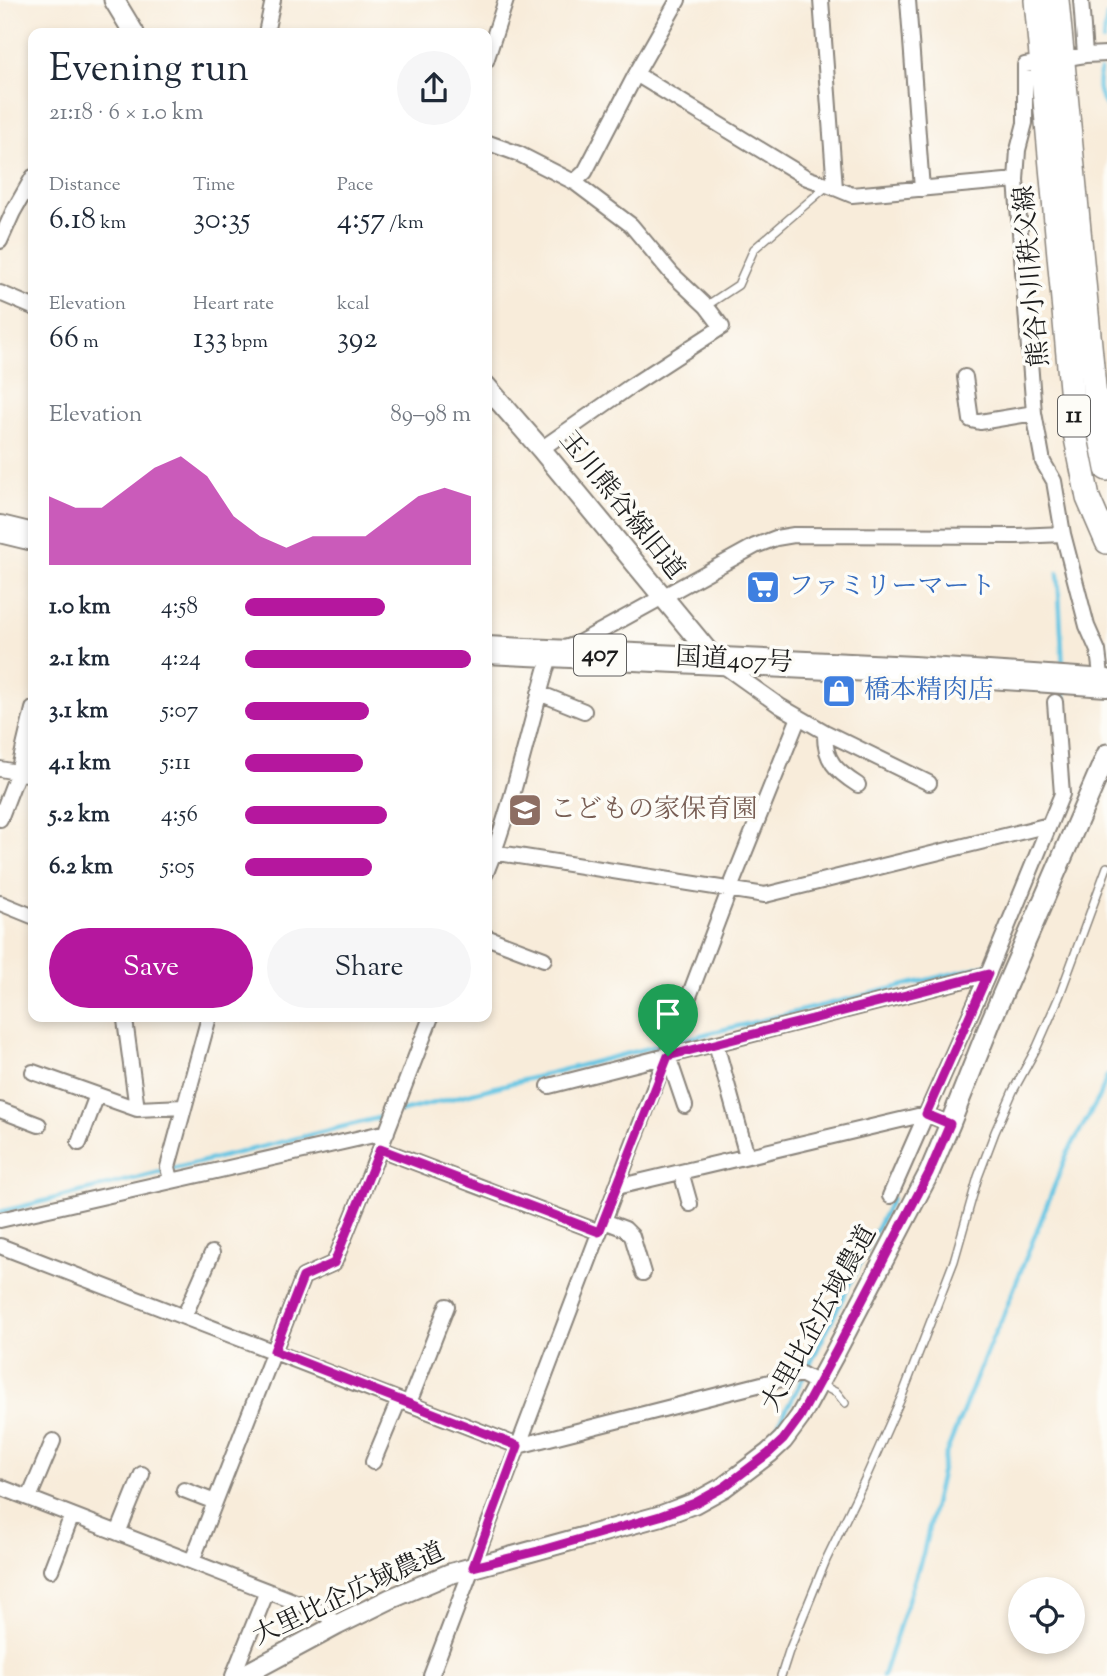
<!DOCTYPE html>
<meta charset="utf-8">
<style>
body{margin:0;font-family:"Sorts Mill Goudy","Noto Serif JP",serif;background:#f6f6f7;color:#1f2937;height:100vh;display:flex;flex-direction:column;font-size:26px;white-space:nowrap}
*{box-sizing:border-box;margin:0}
p{font-size:23px;color:#747a83}
.icon{flex:none;width:38px;height:38px;fill:none;stroke:currentColor;stroke-width:2;stroke-linecap:round;stroke-linejoin:round}
.map{position:relative;flex:1;overflow:hidden}
.sheet{position:absolute;left:28px;top:28px;width:464px;height:994px;display:flex;flex-direction:column;background:#fff;border-radius:14px;box-shadow:0 4px 10px #0003}
.sheet>*{flex:none}
.fabs{position:absolute;left:1008px;top:1577px;display:grid;gap:14px}
.fabs a{display:grid;place-items:center;width:77px;height:77px;border-radius:50%;background:#fff;box-shadow:0 4px 10px #0003;font-size:35px}
.pin{position:absolute;display:grid;place-items:center;width:60px;height:60px;color:#fff;margin:-72px -30px;border-radius:50% 50% 50% 0;rotate:-45deg;box-shadow:0 0 7px #0007}
.pin .icon{rotate:45deg}
.round{display:grid;place-items:center;flex:none;width:74px;height:74px;border-radius:37px;background:#f6f6f7}
.head{display:flex;align-items:center;justify-content:space-between;height:119px;padding:0 21px}
h1{font-size:38px;font-weight:600;line-height:52px}
.metrics{display:grid;grid-template-columns:repeat(3,1fr);gap:10px;height:119px;padding:7px 21px}
.metrics div{display:grid;align-content:center}
.metrics b{font-size:30px;font-weight:600}
.metrics small{font-size:19px;font-weight:400}
.metrics p{font-size:19px}
.chart{height:196px;padding:14px 21px}
.chart p{display:flex;justify-content:space-between}
.chart svg{width:100%;height:126px;margin-top:7px;fill:#b5179e;opacity:.7}
.button{display:flex;gap:14px;margin-top:auto;padding:14px 21px}
.button a{flex:1;height:80px;border-radius:42px;background:#b5179e;color:#fff;font-size:28px;font-weight:600;line-height:80px;text-align:center}
.button a+a{background:#f6f6f7;color:#1f2937}
ul{padding:0 21px;list-style:none;font-size:23px}
li{display:grid;grid-template-columns:112px 84px 1fr;align-items:center;height:52px}
li i{height:18px;border-radius:9px;background:#b5179e}
.map>svg:first-child{display:block}
</style>
<div class="map">
<svg width="1107" height="1676" viewBox="0 0 1107 1676">
<rect width="100%" height="100%" fill="#fdfcf7"/>
<filter id="ink" filterUnits="userSpaceOnUse"><feTurbulence type="fractalNoise" baseFrequency=".0143" numOctaves="2"/><feDisplacementMap in="SourceGraphic" scale="14" xChannelSelector="R" yChannelSelector="G"/><feConvolveMatrix kernelMatrix="1 2 1 2 8 2 1 2 1" color-interpolation-filters="sRGB"/></filter>
<filter id="wash" filterUnits="userSpaceOnUse"><feTurbulence type="fractalNoise" baseFrequency=".00686" numOctaves="4" result="noise"/><feDisplacementMap in="SourceGraphic" scale="28" xChannelSelector="R" yChannelSelector="G"/><feGaussianBlur stdDeviation="1.57" result="paint"/><feColorMatrix in="noise" values="0 0 0 0 0 0 0 0 0 0 0 0 0 0 0 0 0 1.4 0 .05"/><feComposite in="paint" operator="in"/></filter>
<g filter="url(#wash)">
<rect width="100%" height="100%" fill="#f8ecda"/>
<g fill="none" stroke-linecap="round" stroke-linejoin="round">
<path stroke="#64c5e3" stroke-width="4.5" d="M1103 41 1107 16
M1100 71C1097 87 1098 94 1107 107
M1058 573 1063 670
M1064 690 1070 791 1067 799
M677 1041 988 965
M399 1112 668 1043
M0 1212 390 1115
M776 1429 809 1366 892 1198
M883 1676 923 1554 945 1456 992 1339 1001 1321 1067 1154 1100 1096 1107 1076"/>
</g>
</g>
<g filter="url(#ink)">
<g fill="none" stroke-linecap="round" stroke-linejoin="round">
<g stroke="#8a847b" stroke-width="10">
<path id="lane" d="M706 306 738 285 754 249 827 186
M819 1384 837 1393 845 1403
M781 1676 789 1651 826 1560 867 1475 902 1396 954 1261 978 1177 995 1132 1013 1091 1037 1047 1059 997 1107 867"/>
</g>
<g stroke="#8a847b" stroke-width="18">
<path id="street" d="M821 0 835 188 852 195 1016 180
M908 0 922 189
M1081 0 1085 55
M266 33 273 0
M486 61 506 0
M636 74 807 178 835 188
M486 142 519 154 574 182 631 225 672 274 707 307 722 327 631 386 541 449
M574 182 585 172 636 74 678 0
M0 241 13 212 33 177
M0 293 33 307
M965 377 971 420 980 422 1034 413
M721 664 780 706 825 732 929 783
M1102 683 1098 651 1087 626 1063 534 1054 481 1043 462 1034 413 1016 180 1018 150 1025 123V65L1085 55 1107 54
M539 693 584 711
M825 732C824 760 836 771 858 785
M0 769 33 775
M0 819 18 772 33 709
M486 851 765 895 1049 825
M486 873C514 802 529 726 551 653L579 643 755 546 776 538 794 535 1017 536 1063 534
M0 903 32 916
M486 937 544 959
M129 1017 125 1020 137 1109
M716 1044 747 1156
M668 1056 685 1106
M33 1072 137 1109 184 1107
M549 1086 988 974
M0 1110 39 1125
M79 1143 97 1095
M380 1149 599 1232
M681 1172 690 1204
M171 1180 168 1167 209 1017
M617 1187 926 1114 950 1124
M890 1196 988 974 1062 794 1055 702
M0 1220 387 1132
M604 1221 625 1229 632 1236 643 1273
M0 1246 518 1446 801 1374 818 1383
M184 1317 212 1253
M409 1403 447 1306
M373 1462 399 1400
M0 1487 324 1613 337 1625
M184 1490 215 1502
M29 1498 53 1441
M118 1533 142 1474
M192 1561 303 1277 334 1263 380 1149 431 1017
M51 1570 72 1515
M233 1676 267 1591
M431 1676 729 891 799 717"/>
</g>
<g stroke="#8a847b" stroke-width="23">
<path id="secondary" d="M114 0 134 33
M486 386 541 449 715 660
M242 1676 337 1625 390 1599 449 1574 660 1516 695 1503 724 1487 769 1453 783 1440 800 1417 836 1351 929 1173 950 1124 991 1021 1107 754"/>
</g>
<g stroke="#8a847b" stroke-width="26">
<path id="primary" d="M1036 0 1075 433 1088 498 1107 542
M1057 0 1097 418 1107 469"/>
</g>
<g stroke="#8a847b" stroke-width="30">
<path id="highway" d="M0 529 33 537
M486 650 914 670 1107 683"/>
</g>
<use href="#lane" stroke="#fff" stroke-width="7"/>
<use href="#street" stroke="#fff" stroke-width="14"/>
<use href="#secondary" stroke="#fff" stroke-width="19"/>
<use href="#primary" stroke="#fff" stroke-width="23"/>
<use href="#highway" stroke="#fff" stroke-width="26"/>
</g>
</g>
<g fill="none" stroke-linecap="round" stroke-linejoin="round" filter="url(#ink)">
<g stroke="#fff" stroke-width="14">
<path id="route" d="M988 974 926 1114 950 1124 929 1173 836 1351 800 1417 783 1440 769 1453 724 1487 695 1503 660 1516 538 1551 473 1567 518 1446 274 1351 303 1277 334 1263 380 1149 599 1232 668 1056Z"/>
</g>
<use href="#route" stroke="#b5179e" stroke-width="9"/>
</g>
<defs>
<g id="supermarket-square" transform="scale(1.75)"><rect x="-9" y="-9" width="18" height="18" rx="4" fill="#3f7fe0" stroke="#fdfcf7"/><path d="M-6-5.5h2.5l.6 2H6L4.5 2H-2.5L-4.4-4H-6ZM-1.5 3.2a1.3 1.3 0 1 0 .1 0ZM3 3.2a1.3 1.3 0 1 0 .1 0Z" fill="#fff"/></g>
<g id="shop-square" transform="scale(1.75)"><rect x="-9" y="-9" width="18" height="18" rx="4" fill="#3f7fe0" stroke="#fdfcf7"/><path d="M-5-2.5h2.3a2.7 3.5 0 0 1 5.4 0H5L5.5 6h-11ZM-1.5-2.5h3a1.5 2.3 0 0 0-3 0Z" fill="#fff"/></g>
<g id="school-square" transform="scale(1.75)"><rect x="-9" y="-9" width="18" height="18" rx="4" fill="#8d6e63" stroke="#fdfcf7"/><path d="M0-5L7-2L0 1L-7-2ZM-4 1L0 2.5L4 1V4Q0 6-4 4Z" fill="#fff"/></g>
</defs>
<g fill-rule="evenodd">
<use href="#supermarket-square" x="763" y="587"/>
<use href="#shop-square" x="839" y="691"/>
<use href="#school-square" x="525" y="810"/>
</g>
<g text-anchor="middle" dominant-baseline="central" stroke-width="7" stroke-linejoin="round" paint-order="stroke">
<g fill="#fdfcf7" stroke="#605f5e" stroke-width="2">
<rect x="1058" y="395.5" width="32" height="41" rx="5"/>
<rect x="574" y="634.5" width="52" height="41" rx="5"/>
</g>
<g font-size="24" font-weight="bold" fill="#1c1c1c">
<text x="1074" y="416">11</text>
<text x="600" y="655">407</text>
</g>
<g font-size="26" fill="#1c1c1c" stroke="#fdfcf7">
<text transform="translate(1033 276) rotate(-95)">熊谷小川秩父線</text>
<text transform="translate(621 506) rotate(51)">玉川熊谷線旧道</text>
<text transform="translate(734 661) rotate(3)">国道407号</text>
<text transform="translate(820 1319) rotate(-61)">大里比企広域農道</text>
<text transform="translate(349 1595) rotate(-25)">大里比企広域農道</text>
</g>
<g font-size="26" fill="#366cbe" stroke="#fdfcf7" text-anchor="start">
<text x="788" y="587">ファミリーマート</text>
<text x="864" y="691">橋本精肉店</text>
</g>
<g font-size="26" fill="#785e54" stroke="#fdfcf7" text-anchor="start">
<text x="550" y="810">こどもの家保育園</text>
</g>
</g>
</svg>
<div class="fabs">
<a><svg class="icon" aria-label="locate" viewBox="0 0 24 24"><circle cx="12" cy="12" r="6"/><path d="M12 2v4M12 18v4M2 12h4M18 12h4"/></svg></a>
</div>
<div class="pin" style="left:668px;top:1056px;background:#1e9e55"><svg class="icon" aria-label="arrive" viewBox="0 0 24 24"><path d="M6 21V4h12l-3 4 3 4H6"/></svg></div>
<section class="sheet">
<div class="head"><div><h1>Evening run</h1><p>21:18 · 6 × 1.0 km</p></div><a class="round"><svg class="icon" aria-label="share" viewBox="0 0 24 24"><path d="M12 15V3M7 8l5-5 5 5M5 13v7h14v-7"/></svg></a></div>
<div class="metrics">
<div><p>Distance</p><b>6.18<small> km</small></b></div>
<div><p>Time</p><b>30:35</b></div>
<div><p>Pace</p><b>4:57<small> /km</small></b></div>
</div>
<div class="metrics">
<div><p>Elevation</p><b>66<small> m</small></b></div>
<div><p>Heart rate</p><b>133<small> bpm</small></b></div>
<div><p>kcal</p><b>392</b></div>
</div>
<div class="chart"><p><span>Elevation</span>89–98 m</p>
<svg viewBox="0 0 160 44" preserveAspectRatio="none"><path d="M0 44V20L10 24L20 24L30 17L40 10L50 6L60 13L70 27L80 34L90 38L100 34L110 34L120 34L130 27L140 20L150 17L160 20V44z"/></svg>
</div>
<ul>
<li><b>1.0 km</b>4:58<i style="width:62%"></i></li>
<li><b>2.1 km</b>4:24<i style="width:100%"></i></li>
<li><b>3.1 km</b>5:07<i style="width:55%"></i></li>
<li><b>4.1 km</b>5:11<i style="width:52%"></i></li>
<li><b>5.2 km</b>4:56<i style="width:63%"></i></li>
<li><b>6.2 km</b>5:05<i style="width:56%"></i></li>
</ul>
<div class="button"><a>Save</a><a>Share</a></div>
</section>
</div>
